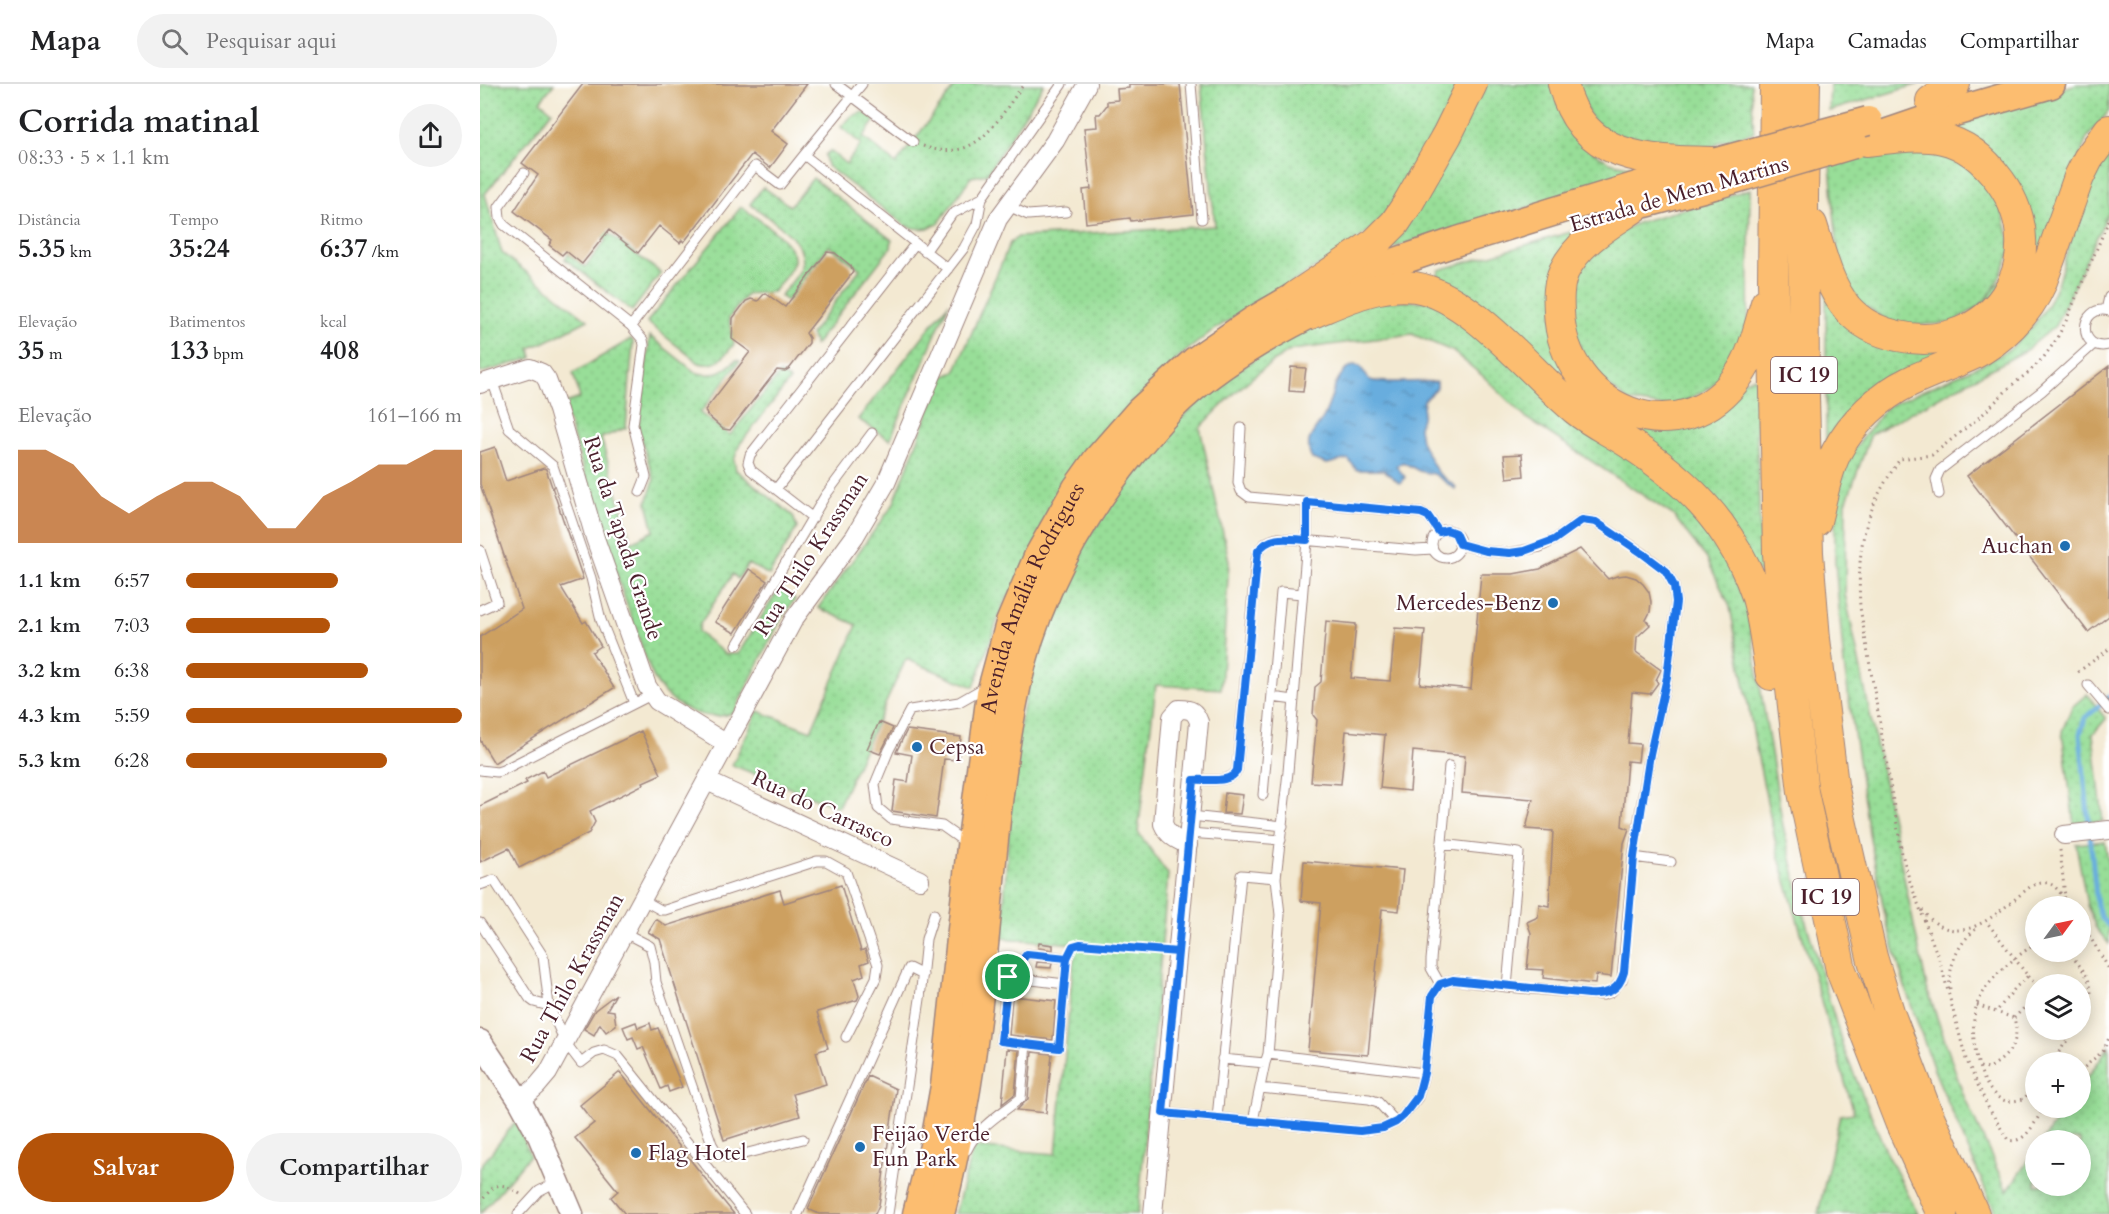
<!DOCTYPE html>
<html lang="pt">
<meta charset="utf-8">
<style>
body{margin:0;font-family:Cardo,serif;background:#f2f2f2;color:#202124;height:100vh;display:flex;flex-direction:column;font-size:22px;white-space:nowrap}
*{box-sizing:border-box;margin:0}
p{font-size:20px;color:#757577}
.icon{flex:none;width:33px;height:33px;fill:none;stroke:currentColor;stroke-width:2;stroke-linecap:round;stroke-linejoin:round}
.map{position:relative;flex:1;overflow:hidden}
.drawer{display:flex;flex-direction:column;background:#fff;width:480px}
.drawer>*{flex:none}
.needle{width:39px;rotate:57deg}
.buttons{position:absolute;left:1545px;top:812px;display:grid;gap:12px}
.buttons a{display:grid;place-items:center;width:66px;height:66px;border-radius:50%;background:#fff;box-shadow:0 3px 15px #0003;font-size:30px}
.pin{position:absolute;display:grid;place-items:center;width:51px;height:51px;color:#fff;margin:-26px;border:3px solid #fff;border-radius:50%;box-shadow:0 2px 6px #0007}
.round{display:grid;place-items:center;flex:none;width:63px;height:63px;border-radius:32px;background:#f2f2f2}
.overview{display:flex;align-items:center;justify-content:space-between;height:102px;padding:0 18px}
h1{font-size:33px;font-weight:600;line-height:45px}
.figures{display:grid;grid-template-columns:repeat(3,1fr);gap:9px;height:102px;padding:6px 18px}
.figures div{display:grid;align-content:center}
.figures b{font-size:26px;font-weight:600}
.figures small{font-size:16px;font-weight:400}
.figures p{font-size:16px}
.chart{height:168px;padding:12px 18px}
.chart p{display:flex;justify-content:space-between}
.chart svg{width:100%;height:108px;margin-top:6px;fill:#b45309;opacity:.7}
.cta{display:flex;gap:12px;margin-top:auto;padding:12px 18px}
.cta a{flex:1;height:69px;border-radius:36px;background:#b45309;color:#fff;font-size:24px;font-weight:600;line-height:69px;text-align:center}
.cta a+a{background:#f2f2f2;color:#202124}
ul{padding:0 18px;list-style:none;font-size:20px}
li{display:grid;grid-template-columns:96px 72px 1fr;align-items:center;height:45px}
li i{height:15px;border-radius:8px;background:#b45309}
header{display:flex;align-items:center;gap:36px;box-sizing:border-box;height:84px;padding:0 30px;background:#fff;border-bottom:2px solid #e0e0e0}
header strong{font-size:28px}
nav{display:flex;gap:33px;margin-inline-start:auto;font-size:21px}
.search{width:420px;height:54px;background:#f2f2f2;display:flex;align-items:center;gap:15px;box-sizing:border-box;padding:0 21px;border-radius:33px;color:#757577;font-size:22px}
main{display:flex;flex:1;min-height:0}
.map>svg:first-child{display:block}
</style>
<header>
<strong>Mapa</strong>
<div class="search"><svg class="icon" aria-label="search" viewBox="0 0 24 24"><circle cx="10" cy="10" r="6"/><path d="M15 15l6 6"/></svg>Pesquisar aqui</div>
<nav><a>Mapa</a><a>Camadas</a><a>Compartilhar</a></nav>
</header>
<main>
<section class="drawer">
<div class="overview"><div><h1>Corrida matinal</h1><p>08:33 · 5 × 1.1 km</p></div><a class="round"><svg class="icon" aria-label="share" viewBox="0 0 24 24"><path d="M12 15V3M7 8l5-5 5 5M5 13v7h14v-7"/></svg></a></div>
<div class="figures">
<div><p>Distância</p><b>5.35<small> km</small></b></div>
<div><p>Tempo</p><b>35:24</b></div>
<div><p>Ritmo</p><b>6:37<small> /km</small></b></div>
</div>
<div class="figures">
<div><p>Elevação</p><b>35<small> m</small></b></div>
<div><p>Batimentos</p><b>133<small> bpm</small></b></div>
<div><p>kcal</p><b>408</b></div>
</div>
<div class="chart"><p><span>Elevação</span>161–166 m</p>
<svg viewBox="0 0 160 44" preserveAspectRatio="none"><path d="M0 44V6L10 6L20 12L30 25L40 32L50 25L60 19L70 19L80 25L90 38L100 38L110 25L120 19L130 12L140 12L150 6L160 6V44z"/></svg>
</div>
<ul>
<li><b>1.1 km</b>6:57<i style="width:55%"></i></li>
<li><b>2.1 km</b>7:03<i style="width:52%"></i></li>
<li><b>3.2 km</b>6:38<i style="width:66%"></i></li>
<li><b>4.3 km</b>5:59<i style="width:100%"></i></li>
<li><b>5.3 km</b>6:28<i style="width:73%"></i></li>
</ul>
<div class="cta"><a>Salvar</a><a>Compartilhar</a></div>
</section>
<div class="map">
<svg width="1629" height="1130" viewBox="0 0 1629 1130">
<defs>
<pattern id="green-dots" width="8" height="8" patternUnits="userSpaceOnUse" patternTransform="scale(1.5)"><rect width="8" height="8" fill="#98de98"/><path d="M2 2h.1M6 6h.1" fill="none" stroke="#84be83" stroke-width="1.8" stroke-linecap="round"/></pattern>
<pattern id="water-ripples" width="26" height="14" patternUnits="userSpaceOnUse" patternTransform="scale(1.5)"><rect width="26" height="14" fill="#68adde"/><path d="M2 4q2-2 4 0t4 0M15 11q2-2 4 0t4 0" fill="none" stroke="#588cb4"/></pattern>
</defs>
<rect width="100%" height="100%" fill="#fff"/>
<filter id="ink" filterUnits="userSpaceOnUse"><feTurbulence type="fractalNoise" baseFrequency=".0167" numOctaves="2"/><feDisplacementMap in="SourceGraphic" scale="12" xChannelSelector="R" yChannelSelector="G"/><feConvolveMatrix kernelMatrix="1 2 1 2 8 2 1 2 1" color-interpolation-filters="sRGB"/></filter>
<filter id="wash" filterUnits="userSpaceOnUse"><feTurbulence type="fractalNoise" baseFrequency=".008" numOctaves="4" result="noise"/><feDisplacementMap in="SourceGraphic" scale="24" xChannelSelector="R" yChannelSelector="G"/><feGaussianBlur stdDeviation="1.35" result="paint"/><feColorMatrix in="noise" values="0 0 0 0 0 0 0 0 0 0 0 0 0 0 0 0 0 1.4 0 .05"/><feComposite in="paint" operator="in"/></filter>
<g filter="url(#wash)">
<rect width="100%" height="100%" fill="#f3e9d2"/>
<path fill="url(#green-dots)" stroke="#717e62" stroke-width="1.5" d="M2 0H74L60 17 72 27 5 110 22 169 108 236 65 258 50 264 52 274 0 289V2Z
M475 0H564L507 90 491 93 459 139C448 146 439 146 426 142L347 82 345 71 350 67 366 80 381 60 361 43 372 32 383 28 395 36 383 53 416 80 476 1Z
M721 0H981L920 114 891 145 857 171 733 246 699 273 523 521 494 603 426 575 358 723 252 681 278 627 331 647 377 541 338 524 413 421 462 293 475 288 530 159 538 153 735 142Z
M1001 0H1075L1115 69 1129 78 1162 85 1156 91 908 165Z
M1093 0H1271L1274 48 1237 59V61L1205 68 1176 67 1117 45Z
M1350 0H1439L1349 27Z
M1597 0H1629V27L1607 54 1548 208 1354 355 1346 356V207L1463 264 1552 161 1465 40Z
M1419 63 1475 68 1517 104 1532 167 1507 218 1471 239 1417 242 1378 218 1366 198 1358 172 1350 81Z
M1629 70V127L1575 242 1545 267 1391 350 1366 419 1365 510 1447 904 1483 1010 1527 1107 1555 1067 1556 1101H1600V1056H1563L1586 1023H1600L1601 1003 1629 962V1130H1516L1454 986 1426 906 1407 841 1388 744 1364 581 1355 478V425L1359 400 1366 376 1406 323 1507 278 1533 263 1553 242 1567 222 1578 198 1605 108Z
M333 94 412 156 411 163 335 261 331 250 380 185 349 162 307 217 300 212C307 204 315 195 320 186 335 160 287 133 270 120L283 103 310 122Z
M1270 105 1268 242 1254 278 1231 303 1192 324 1148 317 1107 284 1093 242 1091 211 1102 178 1140 147 1160 138Z
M261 123C274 133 322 161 313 180 309 190 300 199 293 208L267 210 249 234 254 260C244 273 237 284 219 279L167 238Z
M108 134 181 189 152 227 85 175 88 170 105 183 126 156 105 139Z
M1101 145 1072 232 1150 339 1275 293 1281 490 1027 246 958 191 959 186Z
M888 217H958L1158 375 1227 438 1267 522 1303 742 1326 838 1364 966 1406 1067 1438 1130H1338L1360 1031 1374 1029 1298 770 1277 669 1250 523 1227 475 1193 431 1046 334 1004 293 972 267 932 250 812 266C777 285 748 315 720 344L749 477 741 605 676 601 658 748 688 790 658 1130H475L493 1063 576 1070 595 860 522 854 533 675 551 587 574 517 629 415 691 342 752 290 802 257Z
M469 219 410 356 378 335Z
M170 252 215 288C232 294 243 288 256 276L260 277 220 329 250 351 300 289 310 296 260 360 254 376 256 386 313 432 317 444 289 491 268 480 258 495 253 490 220 540 218 548 245 570H258L299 505 315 515 302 533 254 628C228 640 194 624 178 601 167 585 161 557 153 538 127 466 106 393 83 320L100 314 93 289 151 255 153 257 146 344 121 354 151 458 174 447 167 418 174 396 158 344Z
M1607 610 1626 635 1613 650 1623 737 1594 740 1582 647 1592 623Z
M1625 757 1629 784V860L1616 844 1607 821 1596 760Z
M36 1037 50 1071 0 1130V1083Z"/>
<path fill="url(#water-ripples)" stroke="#596684" stroke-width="1.5" d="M874 281 880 282C883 286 885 291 889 295 895 301 945 296 957 298V304L944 316 942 334 939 343 941 357 957 388 976 403 975 405 954 390 939 387 923 378 916 382 925 393 922 398 919 399 904 386H877L868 375 847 380 832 375C829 370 828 362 829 357 832 348 840 340 844 332 853 315 853 290 874 281Z"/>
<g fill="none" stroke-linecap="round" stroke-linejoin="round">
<path stroke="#68adde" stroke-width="5" d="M1629 613 1605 634 1600 650 1617 822 1621 833 1629 842"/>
</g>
<g id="blocks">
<path fill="#cda061" d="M103 0H327L291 47 308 60 290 84 272 70 204 158 202 156 200 159 179 142 158 169 129 146 102 180 86 167 82 171 69 161 72 156 34 127 58 91 42 79Z
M649 0H700L713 130 651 137 650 134 606 139 603 106 611 105 604 44 617 43 616 30H620L627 21V17L638 16 637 5 649 4Z
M347 168 355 169 371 182 373 188 326 249 329 254V259L310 284 305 287 297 286 250 346 243 345 227 331 225 326 270 268 252 255 253 234 266 217 271 215 278 217 285 209 305 223Z
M1629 282V532L1608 548 1487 392Z
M811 283 826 284 823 308 809 307Z
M15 363 26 397 64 384 66 385 103 495 81 503 103 539 106 537 121 562 112 568 134 604 14 679 0 656V553L42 525 0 400V368Z
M1042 370 1044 392 1027 394 1024 371Z
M1100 465 1128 495 1137 492 1146 491 1156 494 1163 500 1169 508 1171 518 1170 528 1166 536 1170 541 1157 553 1156 568 1181 586 1176 596 1178 599 1170 610 1152 608 1148 659 1160 660 1158 678 1147 677 1142 742 1149 745 1144 759 1131 893 1116 891 1115 900 1063 894 1064 886 1047 885 1051 849 1047 838 1058 833 1059 820 1069 822 1073 747 1046 745 1053 715 982 709 985 672 933 667 930 707 900 704 905 651 866 647 861 700 831 698 837 636 833 631 835 603 841 598 846 537 876 540 871 594 910 597 915 544 945 546 940 600 991 605 1001 490H1033L1060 485Z
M269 485 287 497 255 549 235 538Z
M399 638 413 644 400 670 387 665Z
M427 646 481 653 478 676 464 675 456 734 412 727 416 696 428 698 432 671 416 668Z
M161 647 181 690 163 698 164 700 110 727 115 738 109 749 39 784 29 764 0 778V722L47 699 45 696 63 687 66 693Z
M745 709 763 711 760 730 743 729Z
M824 777 923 786 919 827 902 825 888 971 828 966 841 819 821 817Z
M361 801 381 867 385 865 389 877 381 880 384 891 374 895 379 912 377 916 337 928 348 964 336 968 346 1000 313 1010 320 1032 244 1056 180 855 168 848 176 835 186 842 300 806 304 819Z
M559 859 573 861V866L558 864Z
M557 878 572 879 571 884 556 883Z
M136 910 127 926 134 927 136 941 126 948 120 940 114 951 104 945 115 926Z
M532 912 576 917 573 956 529 951Z
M156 938 158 944 170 939 172 946 178 944 202 1003 189 1008 187 1002 181 1005 163 963 158 965 153 953 148 955 143 943Z
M527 965 539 966 535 1010 522 1020Z
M552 968 572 970 566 1029 537 1026 548 1015Z
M140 988 224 1093 254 1130H145L131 1113 138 1107 95 1054 114 1039 100 1021Z
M388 992 416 1005 399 1121 395 1130H339L328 1125Z"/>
</g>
</g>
<g filter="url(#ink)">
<use href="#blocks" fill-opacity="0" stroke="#9e847e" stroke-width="1.5"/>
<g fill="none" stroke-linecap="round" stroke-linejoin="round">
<g stroke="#9e847e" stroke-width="11">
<path id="service" d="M356 0 433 58
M382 0 324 71 468 185
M711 0 722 135
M44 89 19 123 20 134 24 141 151 242 275 82 300 101 324 71
M528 122 548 131 586 128
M445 168 472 130 502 114
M1626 226 1629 213
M1629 227C1598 219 1597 269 1629 261
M151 242 163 256 164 261 153 341 166 393 160 408
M12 296 29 345 73 382 111 494 121 536 154 619
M761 344 758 399 761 407 769 413 941 429 948 432 959 448
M296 405 484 164 497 140 502 114 582 0
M1459 410 1456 395 1460 386 1562 307 1614 260
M333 434 271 386 268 379 270 371 435 160
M952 460a14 14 0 1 1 28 0a14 14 0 1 1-28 0Z
M0 466 17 518 0 526
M257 561 345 412 392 349
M1608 601 1629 626
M792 613 814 616
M0 686 17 688 23 686 173 610
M714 696C728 695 750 700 757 686L776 477C778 463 785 457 799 454L936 466 953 465
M783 711 801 508 822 510
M711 732 803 742
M709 749 801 756
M486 759 462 742 411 735 398 724 395 700 409 666 430 626 479 618 507 602
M961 760 1039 769 1027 903
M1153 773 1191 778
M0 801 14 796 63 872 69 922 85 958 101 979 114 969 124 966 138 972 265 1130
M163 816 181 826H185L337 777H346L366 788 398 881 396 894 366 953
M0 839 50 915 54 918 69 922
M145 849 170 862 174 878 176 898 232 1060 238 1070 248 1074 323 1055
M513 868 518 880 527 893 585 900
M960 900 951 884V876L969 682
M788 970 944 989
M742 975 785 979 788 970 800 831 796 794
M780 1004 889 1015 898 1018 916 1038
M683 1029 880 1047 903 1044 916 1038 923 1032 938 1013 944 989 952 912 960 900 973 896 1027 903 1123 911 1131 908 1142 896 1153 773 1170 670 1187 593 1196 518 1194 502 1186 487 1163 469 1116 438 1102 436 1074 456 1060 463 1030 469 1006 467 979 460
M737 1034 761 791 796 794 808 688 827 456V418
M773 1037 785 979
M487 1066C497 1043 522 1029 541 1014L546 960 579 964 587 874 547 870 527 893 521 957 546 960
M38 1130 59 1107 78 1097
M318 1130 429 884 443 891
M408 1130 440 915 446 855 454 830"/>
</g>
<g stroke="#9e847e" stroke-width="20">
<path id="minor" d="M0 300 50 284 62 289 67 296 78 326 115 454 167 602 177 617 247 660
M227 697 440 796
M1584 751 1629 746
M40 1017 57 1002 68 989 314 535 375 452 406 399 518 135 575 57 607 0
M673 1130 719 638C715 627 711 625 699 625L692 633 683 740C688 752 697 756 708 761"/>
</g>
<g stroke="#9e847e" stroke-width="25">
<path id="tertiary" d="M0 957 40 1017 59 1052 92 1130"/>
</g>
<g stroke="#9e847e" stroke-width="31">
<g id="primary">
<path d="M1402 51 1443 37 1571 0"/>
<path d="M1166 119 1238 100"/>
<path id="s1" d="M437 1130 455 1058 465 1002 491 763 511 609 530 539 558 473 597 404 617 376 660 327 715 277 773 237 816 212 978 157 1229 80"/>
<path d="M460 1130C480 1052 493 972 501 891 511 796 516 699 536 604 554 517 596 439 651 370 667 351 682 332 700 315 745 275 797 245 851 220"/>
</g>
</g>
<g stroke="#9e847e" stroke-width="32">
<path id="trunk" d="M1083 0C1102 78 1171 77 1237 78
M1295 0 1293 197 1298 470 1308 579 1323 708 1361 886 1420 1038 1462 1130
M1325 0 1323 114 1324 312 1328 469 1335 555 1353 701 1392 873 1410 931 1446 1026 1494 1130
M1451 17 1475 0
M1158 121C1132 139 1099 156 1084 187 1078 200 1078 213 1079 227 1082 326 1203 377 1261 288 1274 268 1279 242 1286 219
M1332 141C1341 169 1348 201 1367 224 1381 240 1398 248 1418 252 1511 273 1577 176 1520 97 1482 44 1444 50 1386 57
M816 212 895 159 915 139 927 121 967 51 992 0
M830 230C862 217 899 198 935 203 991 212 1052 290 1096 326 1112 339 1132 348 1150 360 1187 384 1224 415 1248 453 1259 470 1270 491 1276 510 1284 536 1286 565 1291 591
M1336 437C1342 415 1346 388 1357 367 1372 338 1400 312 1429 298 1449 288 1471 281 1492 271 1521 257 1548 229 1561 200L1599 93 1608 75 1629 46"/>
</g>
<path stroke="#9e847e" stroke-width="3" stroke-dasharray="1.5 4.5" stroke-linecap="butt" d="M443 62C498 81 516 37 544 0
M1598 588 1629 565
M1580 766 1585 813
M1442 826C1479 872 1517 828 1550 803 1573 791 1577 806 1590 822
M1600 836 1629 885
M1556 859C1532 876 1511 891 1498 918 1487 941 1496 1009 1526 1017 1531 1018 1538 1016 1544 1015L1556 1000
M592 864 600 860 682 867
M1587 867C1609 891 1621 907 1600 937
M1548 892 1556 901
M1470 905C1468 882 1478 859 1496 845
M1497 921 1516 928 1536 903 1548 892 1506 837
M1534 934 1544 924 1553 919 1555 901
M1572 978 1595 945
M1500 983 1508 985C1528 972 1541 960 1534 934L1516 928
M1600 987 1623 967 1629 954
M1564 1023C1556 1036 1546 1061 1528 1056L1508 1023 1486 975 1461 881 1430 798 1422 770 1380 523C1377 460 1384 427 1420 375L1452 371 1502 331 1532 301 1549 288 1564 273 1576 256 1586 237 1629 136
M0 1119C15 1099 19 1096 40 1110"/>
<use href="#service" stroke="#fff" stroke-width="9"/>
<use href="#minor" stroke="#fff" stroke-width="18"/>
<use href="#tertiary" stroke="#fff" stroke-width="22"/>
<use href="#primary" stroke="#fcbd6f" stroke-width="28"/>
<use href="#trunk" stroke="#fcbd6f" stroke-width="30"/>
<g stroke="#9e847e" stroke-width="31" stroke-linecap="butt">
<path id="primary-bridge" d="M1237 78 1388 37
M1238 100 1374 60"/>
</g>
<use href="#primary-bridge" stroke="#fcbd6f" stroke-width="28"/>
</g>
</g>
<g fill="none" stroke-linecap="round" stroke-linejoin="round" filter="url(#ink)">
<g stroke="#fff" stroke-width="12">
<path id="route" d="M528 893 521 957 579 964 587 874 593 862 600 860 698 868 683 1029 880 1047 903 1044 916 1038 923 1032 938 1012 944 989 952 912 960 900 973 896 1109 910C1127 911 1139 907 1144 888L1154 773 1170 670 1187 593 1196 518 1194 502 1186 487 1162 469 1116 438 1102 436 1074 456 1044 467 1030 469 1006 467 980 460 975 449 967 446 959 448 948 432 941 429 827 418V456C808 455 791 450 778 467L757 686C751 700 728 695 714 696L698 868 600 860 593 862 587 874 547 870 528 893"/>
</g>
<use href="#route" stroke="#1a73e8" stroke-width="8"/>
</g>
<g fill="#1f6fb2" stroke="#fff" stroke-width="2">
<circle cx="1585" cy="462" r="6"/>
<circle cx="1073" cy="519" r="6"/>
<circle cx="437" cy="663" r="6"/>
<circle cx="380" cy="1063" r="6"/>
<circle cx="156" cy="1069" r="6"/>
</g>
<g text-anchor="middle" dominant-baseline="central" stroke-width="4.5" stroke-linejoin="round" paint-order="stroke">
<g fill="#fff" stroke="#80626b" stroke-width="1.5">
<rect x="1291" y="273" width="66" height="36" rx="4.5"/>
<rect x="1313" y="795" width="66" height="36" rx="4.5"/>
</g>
<g font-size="21" font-weight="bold" fill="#4a1f2b">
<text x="1324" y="291">IC 19</text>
<text x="1346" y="813">IC 19</text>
</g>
<g font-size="22" fill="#4a1f2b" stroke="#fff">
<text transform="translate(1199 110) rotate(-16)">Estrada de Mem Martins</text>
<text transform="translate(143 454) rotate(72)">Rua da Tapada Grande</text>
<text transform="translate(331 470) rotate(-57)">Rua Thilo Krassman</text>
<text stroke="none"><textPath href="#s1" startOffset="630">Avenida Amália Rodrigues</textPath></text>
<text transform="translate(343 725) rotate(25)">Rua do Carrasco</text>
<text transform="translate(92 894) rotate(-61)">Rua Thilo Krassman</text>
</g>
<g font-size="22" fill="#4a1f2b" stroke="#fff" text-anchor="start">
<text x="1573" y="462" text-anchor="end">Auchan</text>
<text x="1061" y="519" text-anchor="end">Mercedes-Benz</text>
<text x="449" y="663">Cepsa</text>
<text x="392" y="1050">Feijão Verde<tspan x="392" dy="25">Fun Park</tspan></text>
<text x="168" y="1069">Flag Hotel</text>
</g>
</g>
</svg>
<div class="buttons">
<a><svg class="needle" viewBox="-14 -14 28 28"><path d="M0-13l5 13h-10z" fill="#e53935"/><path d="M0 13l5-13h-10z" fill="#757577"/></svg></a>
<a><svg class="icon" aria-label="layers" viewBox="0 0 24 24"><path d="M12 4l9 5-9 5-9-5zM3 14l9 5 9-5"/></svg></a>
<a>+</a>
<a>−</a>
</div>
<div class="pin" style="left:528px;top:893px;background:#1e9e55"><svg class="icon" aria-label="arrive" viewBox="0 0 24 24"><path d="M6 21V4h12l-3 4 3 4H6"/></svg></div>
</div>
</main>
